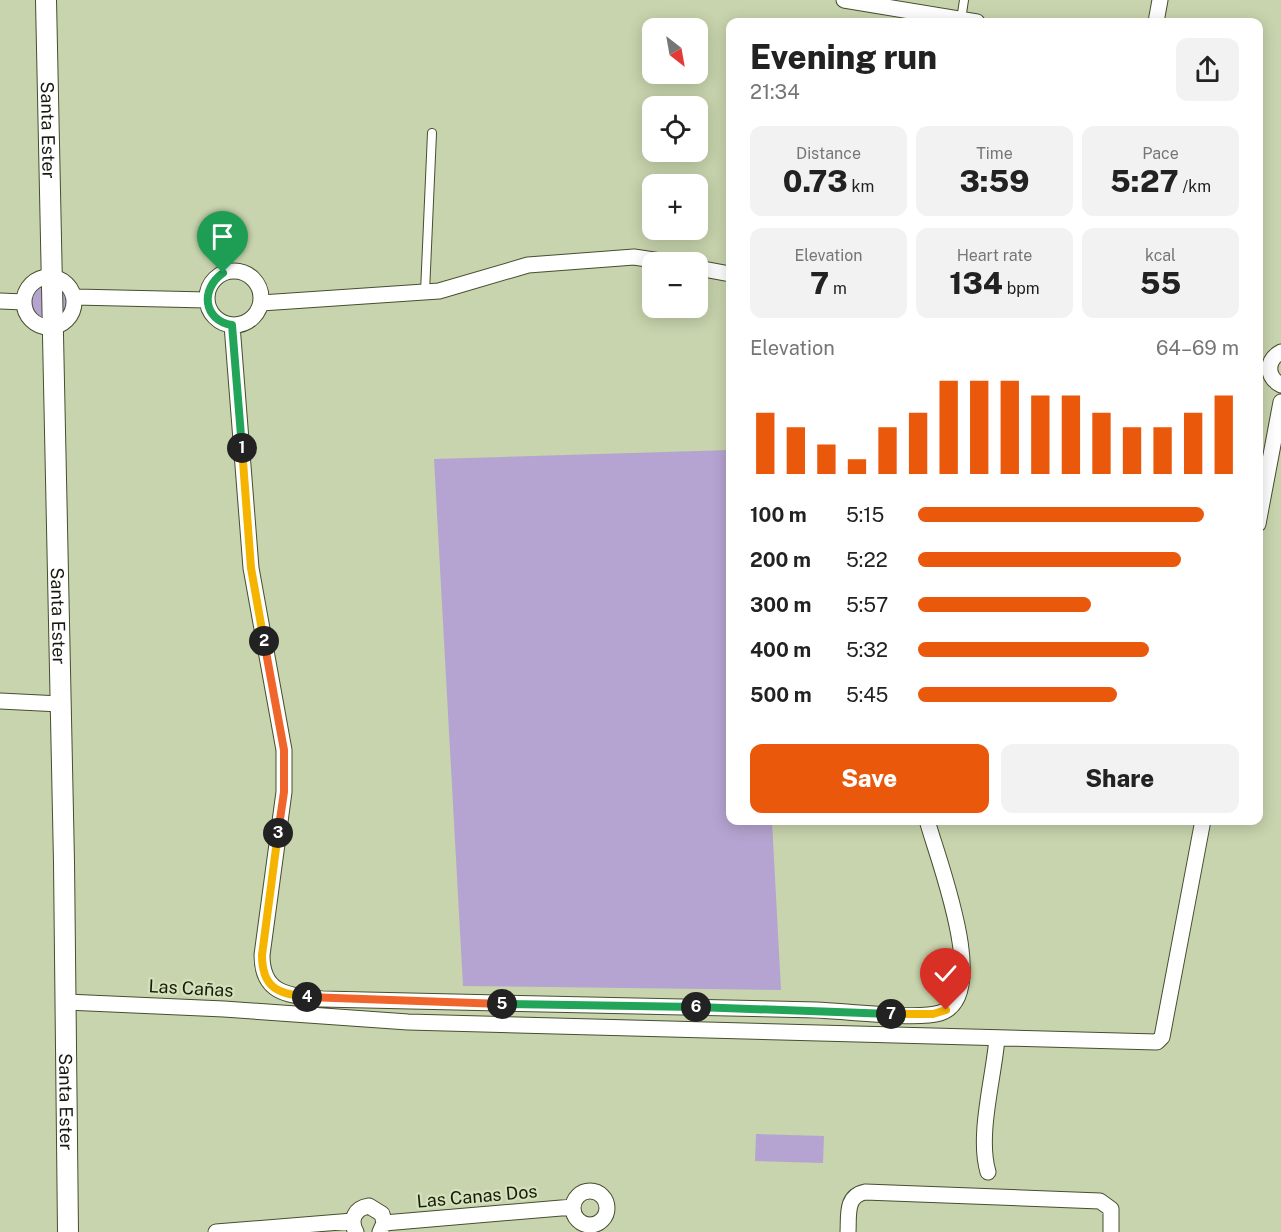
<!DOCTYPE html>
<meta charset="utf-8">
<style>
body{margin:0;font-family:"Public Sans",sans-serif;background:#f2f2f2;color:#222;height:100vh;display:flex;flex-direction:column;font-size:22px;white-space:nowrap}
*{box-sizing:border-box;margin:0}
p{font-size:20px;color:#767676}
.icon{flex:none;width:33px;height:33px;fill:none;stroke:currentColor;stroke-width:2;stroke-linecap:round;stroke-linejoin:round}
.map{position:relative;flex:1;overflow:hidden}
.panel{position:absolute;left:726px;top:18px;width:537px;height:807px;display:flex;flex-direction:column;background:#fff;border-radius:12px;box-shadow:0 3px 15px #0003}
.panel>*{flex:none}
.needle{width:39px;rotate:149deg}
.fabs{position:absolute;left:642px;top:18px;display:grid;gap:12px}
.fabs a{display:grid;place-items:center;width:66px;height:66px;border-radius:12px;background:#fff;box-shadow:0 3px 15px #0003;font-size:30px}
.pin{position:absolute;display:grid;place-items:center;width:51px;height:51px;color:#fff;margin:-62px -26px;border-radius:50% 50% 50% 0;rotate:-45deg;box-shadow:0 0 6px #0007}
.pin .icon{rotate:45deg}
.km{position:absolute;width:30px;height:30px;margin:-15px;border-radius:50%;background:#222;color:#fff;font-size:16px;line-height:30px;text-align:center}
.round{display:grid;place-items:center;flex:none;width:63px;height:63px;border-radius:12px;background:#f2f2f2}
.overview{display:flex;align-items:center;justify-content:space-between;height:102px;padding:0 24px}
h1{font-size:33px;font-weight:800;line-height:45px}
.stats{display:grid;grid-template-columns:repeat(3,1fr);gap:9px;height:102px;padding:6px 24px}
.stats div{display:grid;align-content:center;border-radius:12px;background:#f2f2f2;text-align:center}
.stats b{font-size:30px;font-weight:800}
.stats small{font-size:16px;font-weight:400}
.stats p{font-size:16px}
.chart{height:168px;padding:12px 24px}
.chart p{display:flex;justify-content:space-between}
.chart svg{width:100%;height:108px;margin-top:6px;stroke:#ea580c;stroke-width:6}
.action{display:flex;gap:12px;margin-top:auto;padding:12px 24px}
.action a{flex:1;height:69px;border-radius:12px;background:#ea580c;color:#fff;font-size:24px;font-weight:800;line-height:69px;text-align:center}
.action a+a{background:#f2f2f2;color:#222}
ul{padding:0 24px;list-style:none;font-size:20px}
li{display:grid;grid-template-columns:96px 72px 1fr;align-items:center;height:45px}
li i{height:15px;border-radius:8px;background:#ea580c}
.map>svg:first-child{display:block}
</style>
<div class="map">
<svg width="1281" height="1232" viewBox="0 0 1281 1232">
<rect width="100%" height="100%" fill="#c8d4ad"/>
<path fill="#b5a4d1" d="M29 302a21 21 0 1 1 42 0a21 21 0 1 1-42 0Z
M730 450V820L772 821 781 990 463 986 434 459Z
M756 1134 824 1136 823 1163 755 1161Z"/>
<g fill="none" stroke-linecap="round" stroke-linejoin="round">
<g stroke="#464f2e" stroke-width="10">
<path id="service" d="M961 20 964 0
M425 292 432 133"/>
</g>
<g stroke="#464f2e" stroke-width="17">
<path id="minor" d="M844 0 977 22
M1156 22 1160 0
M698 268 730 274
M207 298a27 27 0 1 1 54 0a27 27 0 1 1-54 0Z
M24 302a25 25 0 1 1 50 0a25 25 0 1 1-50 0Z
M75 297 207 300
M0 301 24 302
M261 303 439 291 528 265 634 257 667 262
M232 325 251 568 284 750V792L262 955C262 995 289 995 322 999L817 1010C844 1011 917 1020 940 1013 993 997 936 855 927 820
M1281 352C1266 360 1266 377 1281 385
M1258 524 1281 402
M0 701 60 704
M66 1002 224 1009 408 1022 1157 1042 1162 1037 1203 820
M988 1172C977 1135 994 1077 997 1038
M573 1208a17 17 0 1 1 34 0a17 17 0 1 1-34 0Z
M384 1223 573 1207
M216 1232 353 1221
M356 1232C349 1220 355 1208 369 1206L382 1214 384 1223 380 1232
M848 1232C849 1216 845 1196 865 1192L1100 1201 1111 1209V1232"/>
</g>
<g stroke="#464f2e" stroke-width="22">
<g id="tertiary">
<path id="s1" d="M46 0 64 862 68 1232"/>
</g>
</g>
<use href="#service" stroke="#fff" stroke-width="8"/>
<use href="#minor" stroke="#fff" stroke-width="15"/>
<use href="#tertiary" stroke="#fff" stroke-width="20"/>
</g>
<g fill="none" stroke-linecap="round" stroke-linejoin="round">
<g stroke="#fff" stroke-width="12">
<path id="split-1" d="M223 273C200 289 203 320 232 325L242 448"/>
</g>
<g stroke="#fff" stroke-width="12">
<path id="split-2" d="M242 448 251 568 264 641"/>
</g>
<g stroke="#fff" stroke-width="12">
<path id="split-3" d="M264 641 284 750V792L278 833"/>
</g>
<g stroke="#fff" stroke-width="12">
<path id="split-4" d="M278 833 262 955C262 987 277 994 307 997"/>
</g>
<g stroke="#fff" stroke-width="12">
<path id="split-5" d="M307 997 502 1004"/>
</g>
<g stroke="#fff" stroke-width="12">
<path id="split-6" d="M502 1004 696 1007"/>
</g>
<g stroke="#fff" stroke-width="12">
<path id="split-7" d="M696 1007 891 1014"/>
</g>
<g stroke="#fff" stroke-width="12">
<path id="split-8" d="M891 1014H933L946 1010"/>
</g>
<use href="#split-1" stroke="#22a559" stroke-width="8"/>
<use href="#split-2" stroke="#f5b400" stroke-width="8"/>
<use href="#split-3" stroke="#f0652b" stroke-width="8"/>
<use href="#split-4" stroke="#f5b400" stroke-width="8"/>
<use href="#split-5" stroke="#f0652b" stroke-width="8"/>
<use href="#split-6" stroke="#22a559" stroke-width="8"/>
<use href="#split-7" stroke="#22a559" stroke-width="8"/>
<use href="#split-8" stroke="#f5b400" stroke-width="8"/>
</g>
<g text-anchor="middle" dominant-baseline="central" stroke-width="4.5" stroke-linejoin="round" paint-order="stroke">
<g font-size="18" fill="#161a0c" stroke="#d5e1ba">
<text stroke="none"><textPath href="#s1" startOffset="130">Santa Ester</textPath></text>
<text stroke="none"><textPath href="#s1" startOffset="616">Santa Ester</textPath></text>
<text transform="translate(191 988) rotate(3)">Las Cañas</text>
<text stroke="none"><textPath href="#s1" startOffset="1102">Santa Ester</textPath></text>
<text transform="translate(477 1196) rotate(-5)">Las Canas Dos</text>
</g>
</g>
</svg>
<div class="fabs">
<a><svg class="needle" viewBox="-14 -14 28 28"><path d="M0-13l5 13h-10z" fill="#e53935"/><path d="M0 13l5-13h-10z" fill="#767676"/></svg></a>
<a><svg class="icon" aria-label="locate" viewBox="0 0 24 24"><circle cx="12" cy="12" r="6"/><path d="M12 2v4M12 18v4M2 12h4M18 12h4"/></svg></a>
<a>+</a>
<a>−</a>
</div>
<div class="pin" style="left:223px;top:273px;background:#1e9e55"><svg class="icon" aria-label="arrive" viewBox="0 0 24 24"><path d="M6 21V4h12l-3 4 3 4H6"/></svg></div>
<div class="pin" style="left:946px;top:1010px;background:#d93025"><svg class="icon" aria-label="check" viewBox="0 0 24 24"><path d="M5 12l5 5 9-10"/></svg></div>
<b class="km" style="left:242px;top:448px">1</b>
<b class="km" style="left:264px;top:641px">2</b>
<b class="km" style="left:278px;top:833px">3</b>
<b class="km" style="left:307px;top:997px">4</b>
<b class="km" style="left:502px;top:1004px">5</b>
<b class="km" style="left:696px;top:1007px">6</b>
<b class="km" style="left:891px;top:1014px">7</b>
<section class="panel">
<div class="overview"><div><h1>Evening run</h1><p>21:34</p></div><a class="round"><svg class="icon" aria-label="share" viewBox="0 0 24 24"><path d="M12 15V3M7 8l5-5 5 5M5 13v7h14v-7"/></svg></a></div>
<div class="stats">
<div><p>Distance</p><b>0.73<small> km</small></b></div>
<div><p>Time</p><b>3:59</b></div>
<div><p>Pace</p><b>5:27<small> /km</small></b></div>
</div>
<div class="stats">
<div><p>Elevation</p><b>7<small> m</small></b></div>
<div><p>Heart rate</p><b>134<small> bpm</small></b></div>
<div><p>kcal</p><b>55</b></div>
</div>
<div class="chart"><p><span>Elevation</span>64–69 m</p>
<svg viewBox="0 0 160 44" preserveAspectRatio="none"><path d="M5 44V19M15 44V25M25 44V32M35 44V38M45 44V25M55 44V19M65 44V6M75 44V6M85 44V6M95 44V12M105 44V12M115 44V19M125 44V25M135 44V25M145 44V19M155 44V12"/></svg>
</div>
<ul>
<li><b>100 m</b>5:15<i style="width:89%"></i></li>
<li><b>200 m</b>5:22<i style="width:82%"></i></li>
<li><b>300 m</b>5:57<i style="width:54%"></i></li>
<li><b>400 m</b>5:32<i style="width:72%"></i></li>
<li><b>500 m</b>5:45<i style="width:62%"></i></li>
</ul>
<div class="action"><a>Save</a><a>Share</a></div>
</section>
</div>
